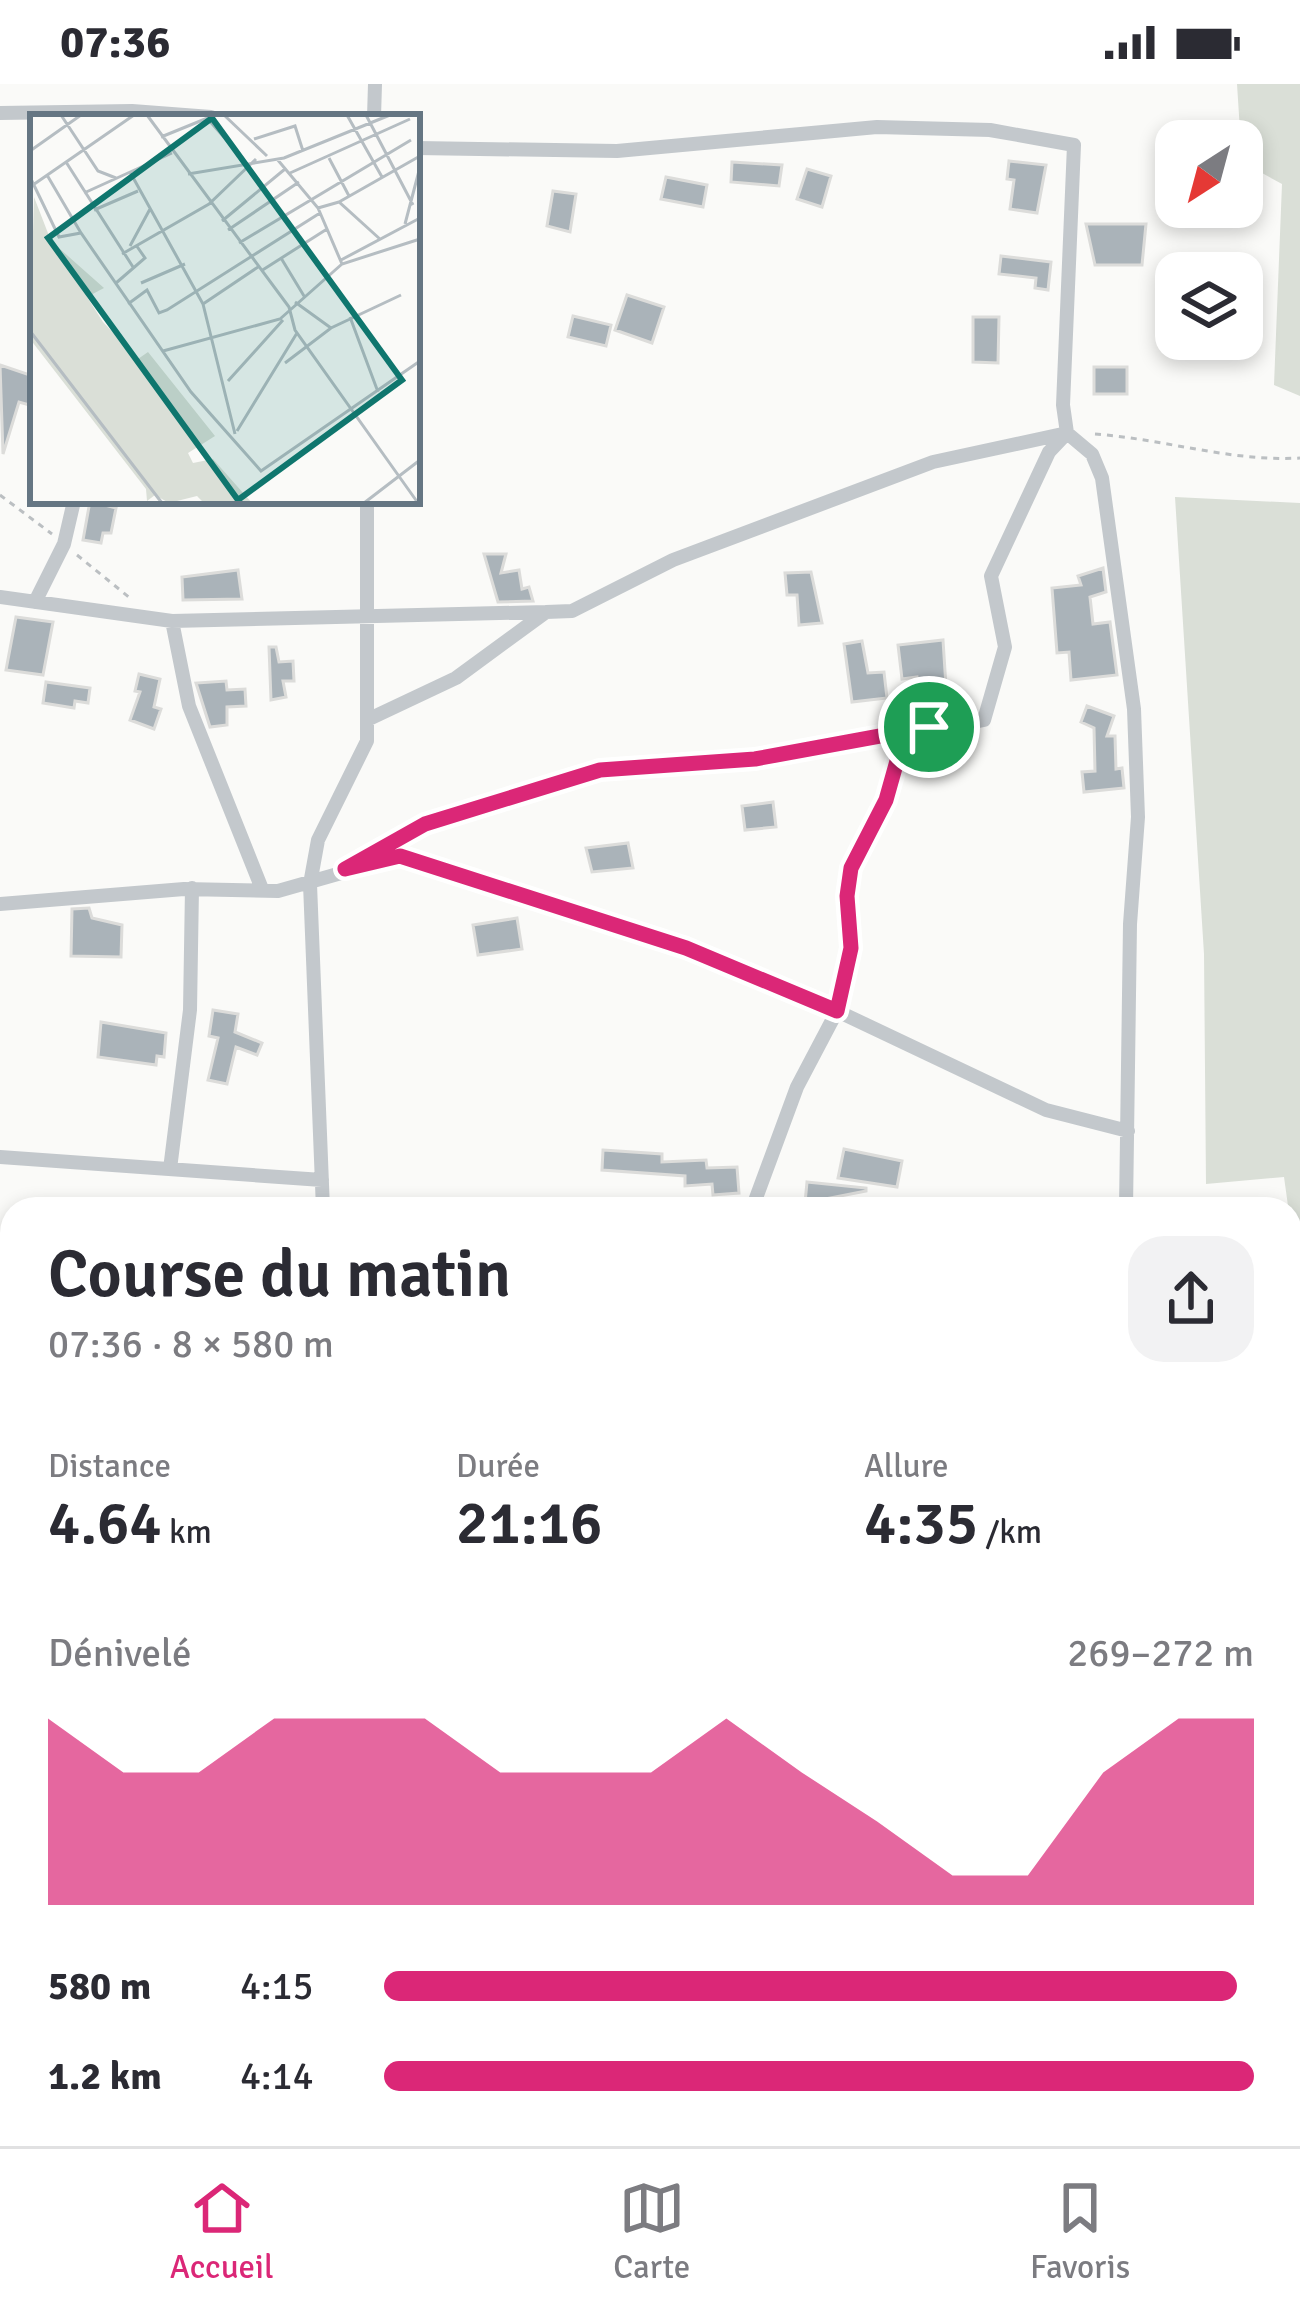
<!DOCTYPE html>
<html lang="fr">
<meta charset="utf-8">
<style>
body{margin:0;font-family:Signika,sans-serif;background:#f2f2f3;color:#2b2b33;height:100vh;display:flex;flex-direction:column;font-size:45px;white-space:nowrap}
*{box-sizing:border-box;margin:0}
p{font-size:39px;color:#7c7c81}
.icon{flex:none;width:66px;height:66px;fill:none;stroke:currentColor;stroke-width:2;stroke-linecap:round;stroke-linejoin:round}
.map{position:relative;flex:1;overflow:hidden}
.details{position:absolute;left:0px;top:1113px;width:1302px;height:951px;display:flex;flex-direction:column;background:#fff;border-radius:36px 36px 0 0;box-shadow:0 6px 18px #0003}
.details>*{flex:none}
.needle{width:78px;rotate:216deg}
.controls{position:absolute;left:1155px;top:36px;display:grid;gap:24px}
.controls a{display:grid;place-items:center;width:108px;height:108px;border-radius:24px;background:#fff;box-shadow:0 6px 18px #0003;font-size:60px}
.pin{position:absolute;display:grid;place-items:center;width:102px;height:102px;color:#fff;margin:-51px;border:6px solid #fff;border-radius:50%;box-shadow:0 3px 12px #0007}
.round{display:grid;place-items:center;flex:none;width:126px;height:126px;border-radius:36px;background:#f2f2f3}
.overview{display:flex;align-items:center;justify-content:space-between;height:204px;padding:0 48px}
h1{font-size:66px;font-weight:600;line-height:90px}
.stats{display:grid;grid-template-columns:repeat(3,1fr);gap:18px;height:204px;padding:12px 48px}
.stats div{display:grid;align-content:center}
.stats b{font-size:60px;font-weight:600}
.stats small{font-size:33px;font-weight:400}
.stats p{font-size:33px}
.chart{height:336px;padding:24px 48px}
.chart p{display:flex;justify-content:space-between}
.chart svg{width:100%;height:216px;margin-top:12px;fill:#db2777;opacity:.7}
ul{padding:0 48px;list-style:none;font-size:39px}
li{display:grid;grid-template-columns:192px 144px 1fr;align-items:center;height:90px}
li i{height:30px;border-radius:15px;background:#db2777}
.status{display:flex;justify-content:space-between;align-items:center;height:84px;padding:0 60px;background:#fff;direction:ltr}
.status svg{height:33px;fill:currentColor}
.dock{display:flex;justify-content:space-around;align-items:center;height:168px;border-top:3px solid #e1e1e2;background:#fff;font-size:33px;color:#7c7c81}
.dock a{display:grid;justify-items:center;gap:6px}
.dock .active{color:#db2777}
.map>svg:first-child{display:block}
</style>
<div class="status"><b>07:36</b><svg viewBox="0 0 49 12"><path d="M0 12V9h3v3zM5 12V6h3v6zM10 12V3h3v9zM15 12V0h3v12zM26 1h20v11H26zM47 4h2v5h-2z"/></svg></div>
<div class="map">
<svg width="1300" height="2062" viewBox="0 0 1300 2062">
<rect width="100%" height="100%" fill="#fafaf8"/>
<path fill="#dadfd7" d="M1237 0H1300V312L1274 301 1282 100 1242 78Z
M1175 413 1300 419V1208L1284 1093 1206 1100 1204 870Z
M1290 1611 1300 1612V2062H1286L1293 2034Z"/>
<path fill="#aab3b9" stroke="#dcdcda" stroke-width="3" d="M1009 77 1046 81 1037 129 1010 125 1014 96 1007 95Z
M732 78 782 81 779 102 731 98Z
M807 85 831 92 822 123 797 115Z
M666 93 707 101 703 123 661 115Z
M553 107 576 110 570 148 547 142Z
M1086 140H1146L1142 181H1095Z
M1001 172 1051 178 1048 206 1035 204 1036 194 999 190Z
M627 211 664 223 652 259 615 246Z
M573 232 611 241 606 262 568 253Z
M973 233H999L998 279 973 278Z
M0 281 33 292V322L19 318 3 370Z
M1094 283H1127V310H1094Z
M90 417 116 424 111 449H103L101 459 83 456Z
M484 470H506L501 489 519 486 522 505 529 503 533 517 498 518Z
M1103 484 1106 508 1090 513 1093 540 1110 538 1117 591 1071 596 1069 568 1057 569 1052 504 1081 501 1078 492Z
M238 486 242 515 183 516 182 493Z
M811 488 822 539 799 541 797 511H787L785 489Z
M16 533 53 538 43 591 6 586Z
M943 556 947 618 920 621 917 593 902 595 898 561Z
M862 557 868 589 884 588 887 614 852 618 844 560Z
M269 563H276L279 578 293 577 294 597H283L286 613 271 616Z
M139 590 160 595 154 623 161 625 154 645 130 636 140 608 135 607Z
M226 597 227 606 245 605 246 622 227 623V641L210 643 196 599Z
M46 598 90 604 88 619 75 617 74 624 43 619Z
M1087 622 1114 632 1107 652H1115L1116 685 1122 684 1124 704 1084 708 1082 688 1095 687 1094 644 1081 638Z
M773 718 776 743 745 746 742 722Z
M628 759 633 784 592 788 586 764Z
M89 824 92 834 122 841 121 873 71 872 72 825Z
M517 834 522 865 478 871 473 841Z
M213 926 238 930 235 948 262 959 257 971 236 963 227 1000 208 996 218 954 209 952Z
M101 938 166 949 164 973 157 972 156 981 98 973Z
M844 1065 902 1077 897 1103 838 1094Z
M603 1066 662 1070V1078L706 1076 707 1084 737 1083 739 1109 713 1111 712 1100 685 1102V1092L602 1086Z
M807 1098 866 1104V1107L805 1119Z"/>
<g fill="none" stroke-linecap="round" stroke-linejoin="round">
<path stroke="#bbbfc2" stroke-width="3" stroke-dasharray="6 6" stroke-linecap="butt" d="M1095 350C1164 355 1231 378 1300 374
M0 411 52 450
M77 471 130 514"/>
<path stroke="#c3c8cc" stroke-width="14" d="M0 29 132 27 211 33
M374 33 375 0
M417 64 617 67 877 43 990 46 1074 61 1063 321 1067 349 1092 370 1102 394 1134 625 1138 733 1130 840 1126 1125
M0 513 172 537 546 528
M35 518 64 460 74 417
M172 537 189 622 262 805
M367 636 456 594 546 528 572 527 673 476 933 378 1067 349
M357 779 425 739 600 686 755 675 913 646
M0 820 184 805 278 807 401 772 686 864 837 927 1046 1026 1128 1047
M0 1073 322 1096
M170 1085 190 926 192 804
M323 1125 310 800 318 756 367 657V417
M752 1125 797 1003 837 927 851 864V784L886 716 905 652 984 636 1005 563 991 492 1049 368 1067 349
M0 1192 12 1193
M0 1310 12 1311
M0 1425 12 1426
M0 1545 12 1546
M0 1663 12 1659
M0 1727 12 1735
M0 1741 12 1797
M435 2052 481 2062
M31 2062 32 2052
M337 2062V2052
M499 2062 502 2052
M633 2062 635 2052
M952 2062V2052
M1099 2062 1100 2052
M1231 2062 1232 2052"/>
</g>
<g fill="none" stroke-linecap="round" stroke-linejoin="round">
<g stroke="#fff" stroke-width="24">
<path id="route" d="M929 643 904 652 886 716 851 784 847 812 851 864 837 927 686 864 400 772 345 785 425 740 600 686 755 675Z"/>
</g>
<use href="#route" stroke="#db2777" stroke-width="15"/>
</g>
<g transform="translate(30 30)">
<rect width="390" height="390" fill="#fafaf8"/>
<path d="M4 83 21 127 74 174 57 183 73 208 108 245 118 238 185 322 158 339 163 349 183 345 222 389H174L167 382 139 389 125 381 117 387 116 375 0 225Z" fill="#dadfd7"/>
<path fill="none" stroke="#b5bdc2" stroke-width="3" d="M31 1 68 57 86 64M117 1 259 193 265 216 388 389M194 1 237 42M317 1 352 63M336 1 383 91M177 4 214 46M131 23 185 1M224 25 265 12 273 37M0 37 51 1M299 44 319 82M247 45 288 94 312 150M36 48 103 153M100 58 173 190 205 320M260 59 380 5M158 60 254 44 360 1M17 61 51 119M0 63 29 123 51 119 161 278 231 357 390 247M0 73 104 1M54 79 142 39M309 88 390 42M288 94 309 88 351 126M64 96 108 77M192 107 255 55M375 110 390 53M198 116 269 68M209 129 381 26M100 132 120 95M92 140 179 90 226 45M251 144 274 182M311 146 390 104M231 157 297 115M86 169 115 144 106 131M111 169 155 150M265 188 301 214M98 190 117 176 129 199 137 196 290 99M173 190 228 153M320 203 348 278M0 217 132 389M133 237 250 205 312 150 390 125M255 249 301 214 371 181M198 267 253 206M207 317 267 219M334 389 390 346"/>
<path fill="#0f766e" fill-opacity="0.15" stroke="#0f766e" stroke-width="6" d="M182 4 372 266 208 386 18 124Z"/>
<rect width="390" height="390" fill="none" stroke="#657683" stroke-width="6"/>
</g>
</svg>
<div class="controls">
<a><svg class="needle" viewBox="-14 -14 28 28"><path d="M0-13l5 13h-10z" fill="#e53935"/><path d="M0 13l5-13h-10z" fill="#7c7c81"/></svg></a>
<a><svg class="icon" aria-label="layers" viewBox="0 0 24 24"><path d="M12 4l9 5-9 5-9-5zM3 14l9 5 9-5"/></svg></a>
</div>
<div class="pin" style="left:929px;top:643px;background:#1e9e55"><svg class="icon" aria-label="arrive" viewBox="0 0 24 24"><path d="M6 21V4h12l-3 4 3 4H6"/></svg></div>
<section class="details">
<div class="overview"><div><h1>Course du matin</h1><p>07:36 · 8 × 580 m</p></div><a class="round"><svg class="icon" aria-label="share" viewBox="0 0 24 24"><path d="M12 15V3M7 8l5-5 5 5M5 13v7h14v-7"/></svg></a></div>
<div class="stats">
<div><p>Distance</p><b>4.64<small> km</small></b></div>
<div><p>Durée</p><b>21:16</b></div>
<div><p>Allure</p><b>4:35<small> /km</small></b></div>
</div>
<div class="chart"><p><span>Dénivelé</span>269–272 m</p>
<svg viewBox="0 0 160 44" preserveAspectRatio="none"><path d="M0 44V6L10 17L20 17L30 6L40 6L50 6L60 17L70 17L80 17L90 6L100 17L110 27L120 38L130 38L140 17L150 6L160 6V44z"/></svg>
</div>
<ul>
<li><b>580 m</b>4:15<i style="width:98%"></i></li>
<li><b>1.2 km</b>4:14<i style="width:100%"></i></li>
</ul>
</section>
</div>
<nav class="dock">
<a class="active"><svg class="icon" aria-label="home" viewBox="0 0 24 24"><path d="M3 11l9-7 9 7M6 9v11h12V9"/></svg>Accueil</a>
<a><svg class="icon" aria-label="map" viewBox="0 0 24 24"><path d="M3 6l6-2 6 2 6-2v14l-6 2-6-2-6 2zM9 4v14M15 6v14"/></svg>Carte</a>
<a><svg class="icon" aria-label="saved" viewBox="0 0 24 24"><path d="M7 4h10v16l-5-4-5 4z"/></svg>Favoris</a>
</nav>
